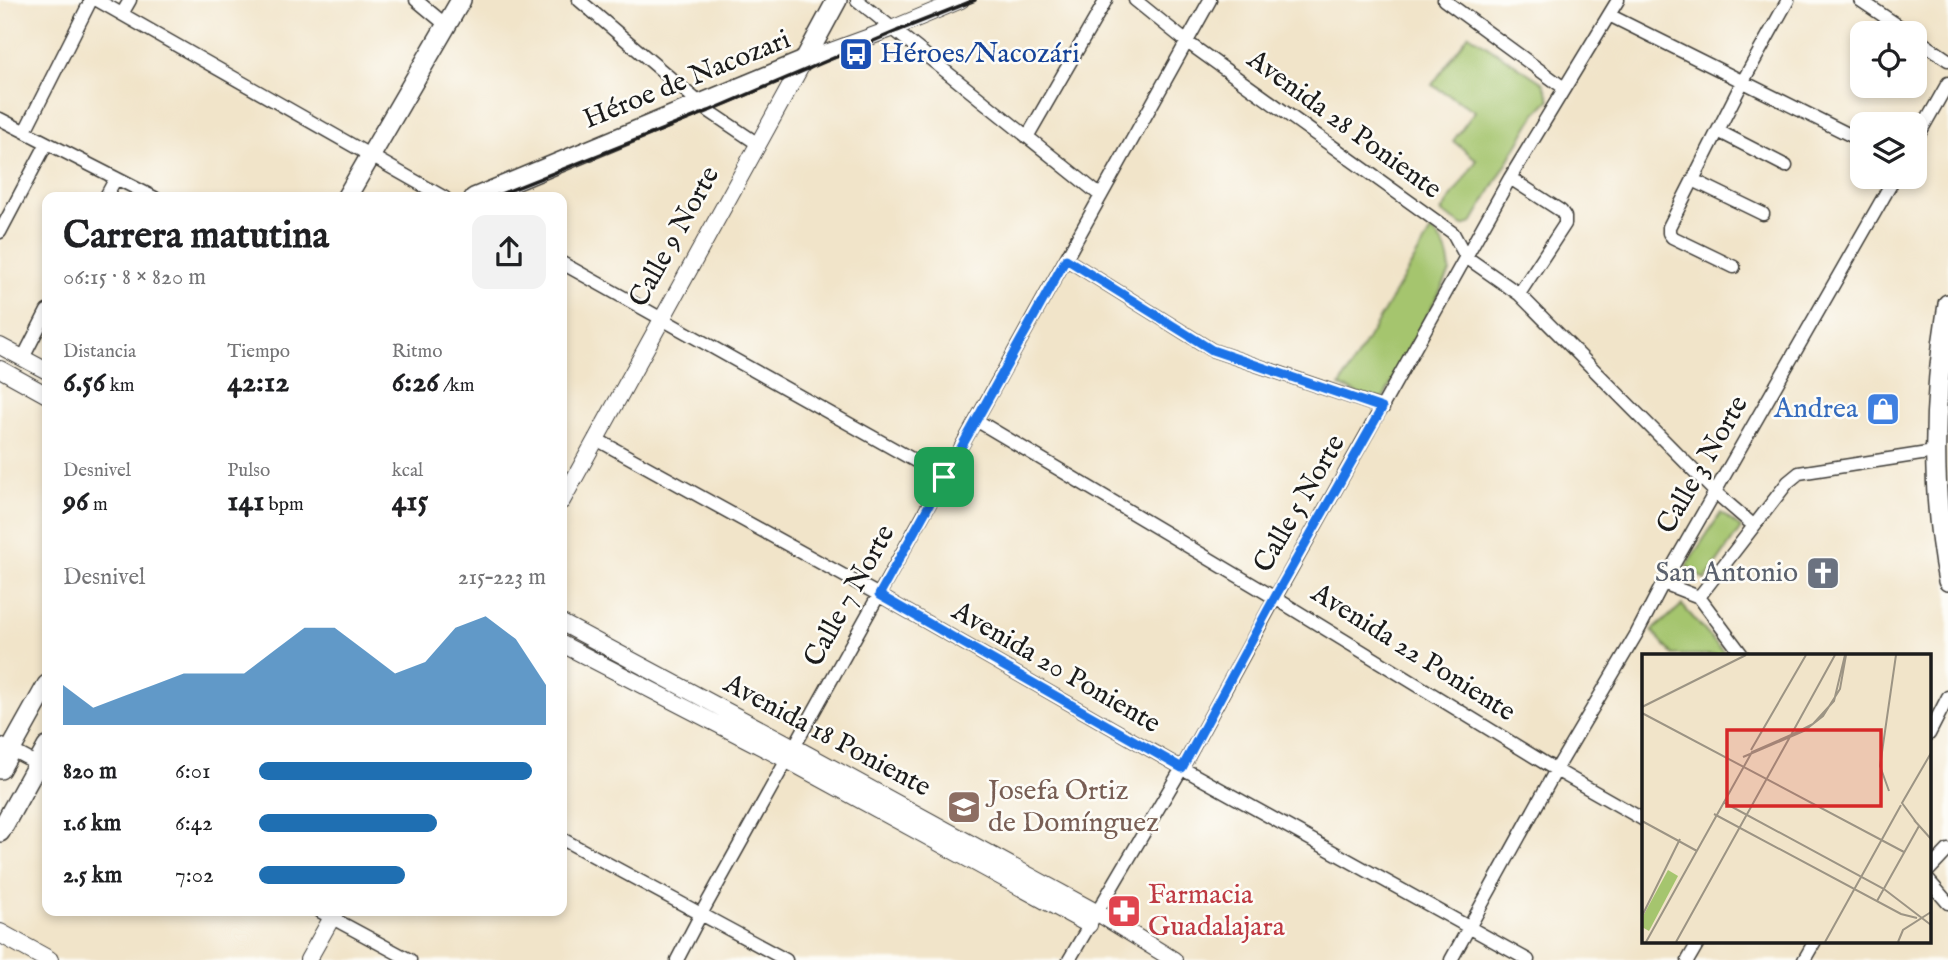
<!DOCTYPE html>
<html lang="es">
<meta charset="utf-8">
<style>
body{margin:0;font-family:"IM FELL English",serif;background:#f2f2f2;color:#202124;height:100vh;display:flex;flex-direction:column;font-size:26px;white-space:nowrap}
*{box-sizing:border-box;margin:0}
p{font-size:23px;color:#757577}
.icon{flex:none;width:38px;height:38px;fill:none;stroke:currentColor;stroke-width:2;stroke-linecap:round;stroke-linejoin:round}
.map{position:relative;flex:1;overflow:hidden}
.details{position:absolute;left:42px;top:192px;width:525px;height:724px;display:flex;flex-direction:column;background:#fff;border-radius:14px;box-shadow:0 4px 10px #0003}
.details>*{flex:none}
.controls{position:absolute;left:1850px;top:21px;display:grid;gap:14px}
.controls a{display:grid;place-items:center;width:77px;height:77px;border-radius:14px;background:#fff;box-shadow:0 4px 10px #0003;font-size:35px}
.pin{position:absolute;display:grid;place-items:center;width:60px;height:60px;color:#fff;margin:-30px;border-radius:14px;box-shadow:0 4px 10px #0006}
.round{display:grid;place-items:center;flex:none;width:74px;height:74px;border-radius:14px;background:#f2f2f2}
.head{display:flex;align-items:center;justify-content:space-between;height:119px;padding:0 21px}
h1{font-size:38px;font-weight:800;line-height:52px}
.metrics{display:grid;grid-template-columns:repeat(3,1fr);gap:10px;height:119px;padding:7px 21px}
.metrics div{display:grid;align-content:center}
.metrics b{font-size:30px;font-weight:800}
.metrics small{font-size:19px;font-weight:400}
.metrics p{font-size:19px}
.chart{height:196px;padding:14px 21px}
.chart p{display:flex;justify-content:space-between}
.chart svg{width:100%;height:126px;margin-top:7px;fill:#1f6fb2;opacity:.7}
ul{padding:0 21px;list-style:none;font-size:23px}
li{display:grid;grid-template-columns:112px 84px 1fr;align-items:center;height:52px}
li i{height:18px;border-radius:9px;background:#1f6fb2}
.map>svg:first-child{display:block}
</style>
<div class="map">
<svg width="1948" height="960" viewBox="0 0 1948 960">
<rect width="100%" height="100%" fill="#fdfcf7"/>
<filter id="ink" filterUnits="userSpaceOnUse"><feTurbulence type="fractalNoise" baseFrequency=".0143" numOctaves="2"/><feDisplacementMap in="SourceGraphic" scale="14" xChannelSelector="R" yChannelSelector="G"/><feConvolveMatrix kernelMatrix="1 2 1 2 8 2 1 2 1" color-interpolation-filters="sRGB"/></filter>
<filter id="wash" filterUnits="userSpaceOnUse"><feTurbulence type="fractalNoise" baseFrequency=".00686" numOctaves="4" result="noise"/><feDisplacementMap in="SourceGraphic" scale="28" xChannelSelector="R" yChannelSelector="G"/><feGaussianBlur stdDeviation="1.57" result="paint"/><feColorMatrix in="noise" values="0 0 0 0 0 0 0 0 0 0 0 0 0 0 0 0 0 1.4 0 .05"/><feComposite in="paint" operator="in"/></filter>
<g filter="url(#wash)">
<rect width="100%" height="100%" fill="#f1e4c9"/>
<path fill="#a5c56e" stroke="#607045" stroke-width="2" d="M1469 34 1543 83 1550 99 1536 113 1472 223 1463 226 1441 212 1477 160 1453 141 1475 111 1432 85Z
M1431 231C1445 241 1449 256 1450 272L1384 397 1375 401 1340 386Z
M1721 513 1741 528 1705 580 1686 566Z
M1682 605 1726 655H1673L1652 631Z"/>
</g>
<g filter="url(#ink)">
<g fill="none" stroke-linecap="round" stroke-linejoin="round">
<g stroke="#3c3a36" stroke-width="15">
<path id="minor" d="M97 0 445 198
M416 0 446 25
M579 0 709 111 758 144
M857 0 1101 196
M1135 0 1187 42 1453 233 1466 257 1519 294 1716 493 1753 525
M1444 0 1564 88
M1860 0 1909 33
M122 14 130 0
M1609 15 1862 141
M1914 37 1948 60
M0 119 155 198
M25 131 91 0
M1718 131 1786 166
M1027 137 1106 0
M1914 143 1948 83
M1510 178 1561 211 1565 217V224L1519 294
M1693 180 1763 214
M105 198 116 178
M0 232 47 143
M1066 259 1212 350 1383 408
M562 263 944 477
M1734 267 1672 237 1669 233V227L1743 81 1788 0
M23 358 47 311
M976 420 1275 598 1556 770 1644 820
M596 439 879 595 1182 768 1528 960
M1663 583 1699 597 1743 656
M1699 597 1788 482 1799 473 1934 452
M1929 734 1948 697
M0 744 47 769
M562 839 786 960
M1929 870 1948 850
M1929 881 1948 903
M321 912 410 960
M677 960 701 914 1210 0
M1069 960 1182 768 1275 598 1510 178 1618 0
M1451 960 1556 770 1637 633 1663 583 1895 177
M1688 960 1699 941
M1804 960 1815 941"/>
</g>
<g stroke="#3c3a36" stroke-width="18">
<path id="tertiary" d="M0 346 47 371
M0 369 47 395
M562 501 804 61 894 28 961 0
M562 623 794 747 1096 912 1174 960
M562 644 787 760 1089 925
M308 960 335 912"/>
</g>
<g stroke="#3c3a36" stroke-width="20">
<path id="secondary" d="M0 933 49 960"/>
</g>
<g stroke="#3c3a36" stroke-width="22">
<path id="primary" d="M346 198 461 0
M474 198 804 61 837 0
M1948 304C1933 396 1930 489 1948 581
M0 769 47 685
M0 832 47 747"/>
</g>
<use href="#minor" stroke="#fff" stroke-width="12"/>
<use href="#tertiary" stroke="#fff" stroke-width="16"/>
<use href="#secondary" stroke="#fff" stroke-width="18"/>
<use href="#primary" stroke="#fff" stroke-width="19"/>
<path stroke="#1c1c1c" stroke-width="3.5" d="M491 198 709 111 897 31 975 0"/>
</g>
</g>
<g fill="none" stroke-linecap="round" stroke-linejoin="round" filter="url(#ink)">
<g stroke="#fff" stroke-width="14">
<path id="route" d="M1066 259 1212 350 1382 408 1275 597 1182 768 879 595Z"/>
</g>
<use href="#route" stroke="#1a73e8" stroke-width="9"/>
</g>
<defs>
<g id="bus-square" transform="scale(1.75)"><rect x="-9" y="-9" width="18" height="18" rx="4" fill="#1a4fb4" stroke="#fdfcf7"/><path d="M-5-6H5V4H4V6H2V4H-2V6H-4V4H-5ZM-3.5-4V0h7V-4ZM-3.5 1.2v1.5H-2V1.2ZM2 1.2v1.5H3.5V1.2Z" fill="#fff"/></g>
<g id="shop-square" transform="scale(1.75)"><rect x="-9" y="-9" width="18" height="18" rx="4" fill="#3f7fe0" stroke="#fdfcf7"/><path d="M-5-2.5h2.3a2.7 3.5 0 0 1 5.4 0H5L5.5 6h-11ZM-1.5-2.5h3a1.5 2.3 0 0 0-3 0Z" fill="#fff"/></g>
<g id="church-square" transform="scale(1.75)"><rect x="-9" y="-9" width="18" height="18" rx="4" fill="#6b7280" stroke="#fdfcf7"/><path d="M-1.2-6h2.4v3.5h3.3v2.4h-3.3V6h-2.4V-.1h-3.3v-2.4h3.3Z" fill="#fff"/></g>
<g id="school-square" transform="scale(1.75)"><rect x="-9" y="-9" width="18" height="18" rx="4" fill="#8d6e63" stroke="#fdfcf7"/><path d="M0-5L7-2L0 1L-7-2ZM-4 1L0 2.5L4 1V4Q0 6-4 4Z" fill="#fff"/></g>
<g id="pharmacy-square" transform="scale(1.75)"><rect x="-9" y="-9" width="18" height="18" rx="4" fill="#e0444e" stroke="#fdfcf7"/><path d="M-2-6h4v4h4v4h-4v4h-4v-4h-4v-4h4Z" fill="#fff"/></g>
</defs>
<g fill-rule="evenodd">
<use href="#bus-square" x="856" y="54"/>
<use href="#shop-square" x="1883" y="409"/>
<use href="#church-square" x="1823" y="573"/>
<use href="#school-square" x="964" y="807"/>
<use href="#pharmacy-square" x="1124" y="911"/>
</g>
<g text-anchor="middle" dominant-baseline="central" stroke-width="5" stroke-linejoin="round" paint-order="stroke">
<g font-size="28" fill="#164399" stroke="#fdfcf7" text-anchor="start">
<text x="880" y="54">Héroes/Nacozári</text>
</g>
<g font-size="28" fill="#1c1c1c" stroke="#fdfcf7">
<text transform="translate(687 80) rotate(-22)">Héroe de Nacozari</text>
<text transform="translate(1344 125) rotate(36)">Avenida 28 Poniente</text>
<text transform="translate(675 237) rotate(-61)">Calle 9 Norte</text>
<text transform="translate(1703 465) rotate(-60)">Calle 3 Norte</text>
<text transform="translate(1300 504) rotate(-60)">Calle 5 Norte</text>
<text transform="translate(850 596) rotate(-61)">Calle 7 Norte</text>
<text transform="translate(1413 653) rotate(32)">Avenida 22 Poniente</text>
<text transform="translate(1056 668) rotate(30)">Avenida 20 Poniente</text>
<text transform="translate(827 736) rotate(28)">Avenida 18 Poniente</text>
</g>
<g font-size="28" fill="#366cbe" stroke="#fdfcf7" text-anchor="end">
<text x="1858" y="409">Andrea</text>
</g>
<g font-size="28" fill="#5b616d" stroke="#fdfcf7" text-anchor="end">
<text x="1798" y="573">San Antonio</text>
</g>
<g font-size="28" fill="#785e54" stroke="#fdfcf7" text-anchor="start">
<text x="988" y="791">Josefa Ortiz<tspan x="988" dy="32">de Domínguez</tspan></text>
</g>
<g font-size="28" fill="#be3a42" stroke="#fdfcf7" text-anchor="start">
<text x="1148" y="895">Farmacia<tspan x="1148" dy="32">Guadalajara</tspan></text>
</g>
</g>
<g transform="translate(1642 654)">
<rect width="289" height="289" fill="#f1e4c9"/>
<path d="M26 216 36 222 7 277 0 273V264Z" fill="#a5c56e"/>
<path fill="none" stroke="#9c9484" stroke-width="2" d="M0 53 104 1M0 59 262 198M109 96 164 1M101 103 162 77 181 62 198 35 204 1M247 137 238 112 254 1M81 148 242 235 289 271M72 160 259 260 275 264M272 166 289 185M0 167 55 197M274 168 260 149 289 99M235 247 277 172M0 262 38 185M4 288 110 98 149 81 193 1M34 288 149 81 171 70 192 47 203 1M183 288 259 151M256 288 261 276 289 258"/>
<path fill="#d62828" fill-opacity="0.15" stroke="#d62828" stroke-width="3.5" d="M85 76H239V152H85Z"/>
<rect width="289" height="289" fill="none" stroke="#1c1c1c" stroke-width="3.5"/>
</g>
</svg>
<div class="controls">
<a><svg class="icon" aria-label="locate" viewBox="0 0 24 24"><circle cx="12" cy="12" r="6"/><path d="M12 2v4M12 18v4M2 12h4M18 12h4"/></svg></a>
<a><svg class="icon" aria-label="layers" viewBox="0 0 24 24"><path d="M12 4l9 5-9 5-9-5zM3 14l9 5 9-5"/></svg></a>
</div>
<div class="pin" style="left:944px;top:477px;background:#1e9e55"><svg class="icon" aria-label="arrive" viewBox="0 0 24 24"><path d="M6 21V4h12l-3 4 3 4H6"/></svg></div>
<section class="details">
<div class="head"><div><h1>Carrera matutina</h1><p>06:15 · 8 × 820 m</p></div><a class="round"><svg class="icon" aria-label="share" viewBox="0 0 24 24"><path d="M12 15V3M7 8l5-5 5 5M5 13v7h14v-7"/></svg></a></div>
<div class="metrics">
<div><p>Distancia</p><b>6.56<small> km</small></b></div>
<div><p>Tiempo</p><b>42:12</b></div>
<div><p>Ritmo</p><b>6:26<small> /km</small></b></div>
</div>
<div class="metrics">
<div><p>Desnivel</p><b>96<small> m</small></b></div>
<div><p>Pulso</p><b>141<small> bpm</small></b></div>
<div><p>kcal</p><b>415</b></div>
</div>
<div class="chart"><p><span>Desnivel</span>215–223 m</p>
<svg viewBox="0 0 160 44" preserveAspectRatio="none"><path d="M0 44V30L10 38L20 34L30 30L40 26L50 26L60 26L70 18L80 10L90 10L100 18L110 26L120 22L130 10L140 6L150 14L160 30V44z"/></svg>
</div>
<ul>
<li><b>820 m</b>6:01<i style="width:95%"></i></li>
<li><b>1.6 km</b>6:42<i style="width:62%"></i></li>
<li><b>2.5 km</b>7:02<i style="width:51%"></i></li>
</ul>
</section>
</div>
